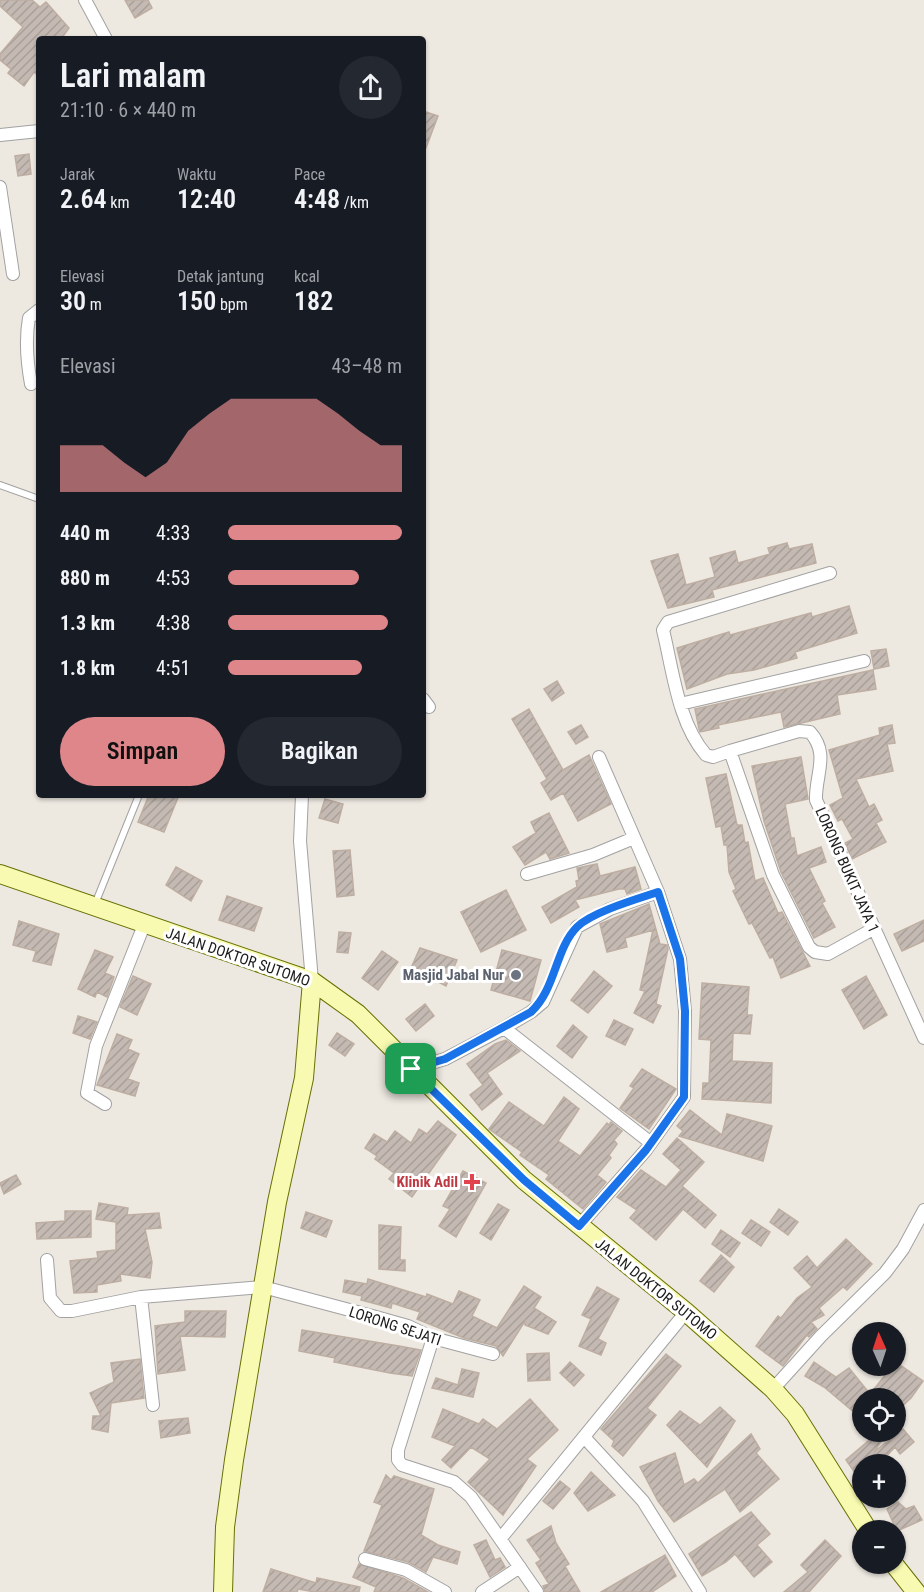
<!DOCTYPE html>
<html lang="id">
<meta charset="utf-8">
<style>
body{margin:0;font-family:"Roboto Condensed",sans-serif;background:#242831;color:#f1f3f6;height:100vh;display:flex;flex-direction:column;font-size:22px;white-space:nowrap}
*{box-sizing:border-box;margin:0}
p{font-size:20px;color:#9ea1a6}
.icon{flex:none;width:33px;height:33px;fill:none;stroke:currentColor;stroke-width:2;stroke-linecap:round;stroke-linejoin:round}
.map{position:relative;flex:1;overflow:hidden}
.sheet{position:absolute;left:36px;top:36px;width:390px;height:762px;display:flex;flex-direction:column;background:#171b24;border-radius:6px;box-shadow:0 2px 4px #0004}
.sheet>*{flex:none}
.needle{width:39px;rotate:357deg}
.fabs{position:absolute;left:852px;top:1322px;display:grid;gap:12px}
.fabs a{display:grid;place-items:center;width:54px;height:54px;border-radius:50%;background:#171b24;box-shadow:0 2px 4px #0004;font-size:30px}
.pin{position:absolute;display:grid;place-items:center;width:51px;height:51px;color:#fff;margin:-26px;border-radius:12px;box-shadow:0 3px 9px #0006}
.round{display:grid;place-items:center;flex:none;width:63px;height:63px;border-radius:32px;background:#242831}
.head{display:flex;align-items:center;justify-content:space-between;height:102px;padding:0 24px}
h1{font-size:33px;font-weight:600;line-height:45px}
.metrics{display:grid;grid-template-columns:repeat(3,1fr);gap:9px;height:102px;padding:6px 24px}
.metrics div{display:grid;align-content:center}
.metrics b{font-size:26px;font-weight:600}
.metrics small{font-size:16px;font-weight:400}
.metrics p{font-size:16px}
.chart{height:168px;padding:12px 24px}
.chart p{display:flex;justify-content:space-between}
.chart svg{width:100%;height:108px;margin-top:6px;fill:#de868a;opacity:.7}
.cta{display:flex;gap:12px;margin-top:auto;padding:12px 24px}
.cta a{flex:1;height:69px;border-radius:36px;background:#de868a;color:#111;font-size:24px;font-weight:600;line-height:69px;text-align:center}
.cta a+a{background:#242831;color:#f1f3f6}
ul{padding:0 24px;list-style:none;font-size:20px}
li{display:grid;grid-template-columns:96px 72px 1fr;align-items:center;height:45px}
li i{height:15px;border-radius:8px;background:#de868a}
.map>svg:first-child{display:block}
</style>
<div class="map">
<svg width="924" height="1592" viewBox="0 0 924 1592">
<defs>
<pattern id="building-hatch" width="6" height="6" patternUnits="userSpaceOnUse" patternTransform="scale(1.5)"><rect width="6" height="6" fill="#c4bab3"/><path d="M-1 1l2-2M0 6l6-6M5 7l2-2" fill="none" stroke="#a89f99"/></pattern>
</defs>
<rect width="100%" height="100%" fill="#ede8e0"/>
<path fill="url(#building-hatch)" stroke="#beaea2" stroke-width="1.5" d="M0 0H32L40 7 46 2 69 28 61 39H39V76L34 72 24 86 8 73 11 69 0 60V54L23 27 0 6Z
M125 0H148L152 8 135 18Z
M423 111 438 116 424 153H423Z
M29 154 31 174 18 176 15 156Z
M787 543 789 549 812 544 816 563 712 590 714 597 668 608 651 561 678 554 686 585 715 577 710 558 735 551 738 563 770 554 768 548Z
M849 606 857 633 795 652 797 658 754 670 727 674 687 689 677 648 729 632 730 635 811 613 812 617Z
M886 649 889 666 874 669 871 651Z
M873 670 876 689 837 695 840 714 784 727 781 712 718 725 719 728 700 732 699 729 695 709Z
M557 681 564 693 552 701 544 689Z
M529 709 563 770 589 755 611 804 578 821 563 793 551 800 541 783 547 779 512 719Z
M581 725 588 737 576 744 568 732Z
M892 725 895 743 887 744 893 771 856 779 869 807 874 804 882 820 876 823 886 842 852 859 845 843 853 839 842 819 838 821 830 805 843 798 829 750 880 735 879 728Z
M801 757 808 799 785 804 791 838H794L797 856 821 847 826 862 809 868 825 901 822 903 835 927 814 938 781 872 764 821 752 766Z
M726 774 737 825H742L745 843 748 842 755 881 763 878 778 913 782 912 810 966 781 978 773 957 770 958 752 923 749 924 733 891 736 889 729 872 727 845H724L721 826 716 827 706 778Z
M149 795H179L164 832 138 822Z
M325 799 343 804 338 823 319 818Z
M549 813 569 853 550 859 546 852 525 865 513 847 536 833 531 822Z
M350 850 354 895 337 897 333 851Z
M597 864 600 876 635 867 641 889 627 894 625 889H619L575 900 579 907 551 923 542 907 577 887 576 881 579 880 577 868Z
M176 867 202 881 191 901 166 885Z
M506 890 526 930 481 952 461 912Z
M227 896 262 908 254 931 219 920Z
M649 904 660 944 667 945 668 949 656 1004 661 1006 653 1023 634 1013 645 991 640 990 653 930 625 938 627 947 607 952 600 924Z
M924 920V941L902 951 894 934Z
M19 921 59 934 51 965 33 961 36 951 13 945Z
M339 932 351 933 348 953 337 952Z
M420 948 457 960 446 986 411 968Z
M95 950 113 957 105 973 114 977 107 997 97 992 95 997 78 989Z
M502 950 541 960 530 1001 491 990Z
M382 951 398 962 378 990 362 978Z
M594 971 612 986 588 1013 571 1000Z
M133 976 151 984 137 1015 120 1007Z
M866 976 887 1015 864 1029 842 990Z
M702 983 749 987 747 1015H752L750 1034 733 1033 732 1061 772 1063 771 1103 702 1099 703 1083H709L711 1040 699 1039Z
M425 1004 434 1016 416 1031 406 1019Z
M78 1016 97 1022 90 1039 73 1033Z
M614 1020 633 1029 625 1045 606 1036Z
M573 1025 587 1037 572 1058 557 1046Z
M337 1033 354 1044 345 1056 329 1045Z
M117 1034 132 1040 128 1049 139 1054 128 1079 139 1083 135 1096 97 1085Z
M506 1040 520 1051 487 1073 502 1094 482 1110 470 1095 483 1085 467 1064 495 1044Z
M642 1069 676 1089 649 1129 620 1108 634 1088 630 1086Z
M564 1097 579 1109 558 1141 580 1156 607 1123 609 1125 611 1122 622 1131 614 1140 617 1144 609 1155 611 1158 597 1175 606 1182 583 1209 546 1179 549 1175 520 1155 522 1152 489 1129 509 1102 544 1126Z
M690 1110 722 1135 727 1114 772 1126 763 1161 679 1136 683 1131 677 1126Z
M438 1121 456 1135 412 1197 389 1179 394 1173 375 1159 377 1156 365 1148 374 1134 387 1142 395 1131 411 1143 419 1129 427 1134Z
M677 1138 704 1162 682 1186 716 1215 705 1228 683 1209 656 1240 630 1218 637 1210 617 1197 641 1170 666 1187 681 1170 663 1154Z
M463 1171 486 1183 456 1237 439 1226 450 1209 443 1206Z
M16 1175 21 1184 4 1194 0 1183Z
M99 1203 128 1208 127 1215 159 1213 161 1228 145 1229 152 1262 150 1278 120 1274 121 1281 97 1285V1292L74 1293 70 1261 98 1258 97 1252 116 1250V1222L96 1219Z
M498 1204 509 1210 491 1240 480 1233Z
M779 1209 798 1222 788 1235 770 1222Z
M65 1211H91V1237L37 1239 36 1223 65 1221Z
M306 1212 332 1221 326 1237 301 1228Z
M751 1220 770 1232 761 1246 742 1233Z
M379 1225 401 1227 400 1260H405V1271L379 1269Z
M721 1230 740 1243 730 1257 712 1244Z
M846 1239 872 1264 847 1290 843 1287 819 1308 824 1315 811 1322 817 1329 809 1337 807 1335 783 1366 756 1346 778 1316 781 1318 797 1298 812 1287 794 1268 807 1256 817 1268Z
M721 1255 734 1267 714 1292 700 1281Z
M368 1279 426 1297 427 1294 453 1304 459 1291 480 1300 472 1316 497 1328 524 1286 541 1297 534 1308 556 1322 548 1334 525 1325V1321L503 1356 496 1346 464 1338 417 1319 420 1312 392 1303 391 1308 380 1305 361 1300 362 1296 343 1292 345 1280 367 1284Z
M597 1287 619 1299 598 1339 606 1343 601 1355 579 1346 591 1319 582 1315Z
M185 1311H226L225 1337 180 1336 185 1370 158 1374 155 1326 185 1322Z
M302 1330 399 1346 421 1350 412 1376 390 1373 334 1362 335 1358 299 1351Z
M549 1353 550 1380 528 1381 527 1354Z
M666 1354 681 1366 647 1408 656 1415 623 1456 612 1446 614 1441 601 1429Z
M140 1359 144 1398 111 1403 108 1432 92 1429 93 1416H101L90 1393 114 1382 111 1363Z
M570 1362 584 1375 574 1386 560 1373Z
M814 1362 836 1377 849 1368 870 1394 887 1373 875 1365H900L923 1381 911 1398 896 1412V1398H862V1419L824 1387 805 1376Z
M462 1369 479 1373 473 1397 432 1388 436 1378 458 1385Z
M530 1399 558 1430 527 1459 536 1466 503 1515 468 1482 490 1459 471 1447 451 1468 442 1460 455 1446 432 1437 443 1409 479 1424 483 1419 497 1429Z
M720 1407 735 1421 707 1467 667 1425 680 1411 700 1425Z
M188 1418 190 1433 161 1438 159 1421Z
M903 1429 914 1442 900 1454 895 1447 881 1462 883 1464H862V1483L846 1460 880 1431H888L874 1452Z
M751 1434 760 1449 756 1453 779 1479 740 1512 725 1489 674 1522 658 1501 640 1467 675 1453 684 1485 694 1479 698 1483Z
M591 1472 615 1495 588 1511 574 1493Z
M386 1475 391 1480 394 1476 434 1489 421 1535 438 1545 460 1552 457 1564 433 1557 426 1572 408 1562 364 1551 382 1505 374 1502Z
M560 1481 570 1489 553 1509 543 1501Z
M898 1502 906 1509 914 1506 922 1520 897 1531 887 1509Z
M751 1512 770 1534 757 1545 772 1562 754 1577 735 1554 726 1562 702 1576 689 1554Z
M551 1526 556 1543 569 1564 565 1566 580 1592H545L543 1586 549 1584 536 1563 541 1560 527 1540Z
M486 1540 495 1560 500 1558 505 1567 490 1577 474 1545Z
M825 1540 841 1556 809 1592H784L808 1572 801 1565Z
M665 1555 676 1576 652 1592H601Z
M359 1564 403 1578 428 1592H374L376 1587 353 1577Z
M271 1569 316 1583 317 1578 360 1587 359 1592H315L298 1589 297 1592H263Z"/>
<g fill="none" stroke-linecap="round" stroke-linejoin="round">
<g stroke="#a2a2a2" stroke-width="8">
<path id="lane" d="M0 485 39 499
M95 904 139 795"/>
</g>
<g stroke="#a2a2a2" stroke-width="14">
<path id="street" d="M85 0 106 39
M0 135 39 131
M0 187 13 274
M31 384C27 362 25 340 29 318L39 310
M423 699 429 707
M680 704 864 661
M730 751 713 757 706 755C678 723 673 671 663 630L668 622 830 573
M302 795 300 841 312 981
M527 874 593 855 634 838
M873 929 828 954 815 952 809 947 773 875 730 751 799 731 810 732C830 754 815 775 816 800L924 1038
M504 1028 531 1012 543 1002 577 927 610 909 658 892
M411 1069 445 1059 504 1028 651 1143
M105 1104 87 1093 96 1046 144 925
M579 1226 646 1150 684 1097 685 1011 680 959 658 892 599 757
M47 1260 50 1298 61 1311H72L141 1297 263 1287 376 1317 408 1326 433 1338 493 1354
M141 1297 153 1405
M433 1338 398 1450V1460L402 1465 454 1482 471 1497 537 1592
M773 1389 821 1336 885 1273 903 1249 924 1210
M584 1437 643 1501 700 1592
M501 1538 686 1312
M365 1559 406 1570 445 1592
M482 1592 520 1567"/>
</g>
<g stroke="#677003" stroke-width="20">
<path id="secondary" d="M0 874 312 981 358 1014 524 1180 686 1312 773 1389 795 1414 868 1530
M893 1563 916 1592
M223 1592 225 1527 234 1460 277 1202 304 1078 312 981"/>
</g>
<use href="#lane" stroke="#fff" stroke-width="6"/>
<use href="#street" stroke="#fff" stroke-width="12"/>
<use href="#secondary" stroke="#f8fab1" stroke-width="18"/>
</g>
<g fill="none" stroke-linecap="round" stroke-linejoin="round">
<g stroke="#fff" stroke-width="12">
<path id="route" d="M658 892 680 959 685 1011 684 1097 646 1150 579 1226 524 1180 411 1069 445 1059 531 1012C556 989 555 949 577 927 592 912 637 899 658 892Z"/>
</g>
<use href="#route" stroke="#1a73e8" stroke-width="8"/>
</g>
<circle fill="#6b7280" stroke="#fff" stroke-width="2" cx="516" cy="975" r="6"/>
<path fill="#e0444e" stroke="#fff" stroke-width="2" d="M469 1173h6v6h6v6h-6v6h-6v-6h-6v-6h6z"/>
<g text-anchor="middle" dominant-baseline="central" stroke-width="6" stroke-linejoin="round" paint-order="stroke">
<g font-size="15" fill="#1b1b1b" stroke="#fff">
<text transform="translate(847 870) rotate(66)">LORONG BUKIT JAYA 1</text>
<text transform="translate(238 957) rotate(19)">JALAN DOKTOR SUTOMO</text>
<text transform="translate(656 1289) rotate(39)">JALAN DOKTOR SUTOMO</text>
<text transform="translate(395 1326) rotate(18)">LORONG SEJATI</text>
</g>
<g font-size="15" font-weight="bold" fill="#5b616d" stroke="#fff" text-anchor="end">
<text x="504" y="975">Masjid Jabal Nur</text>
</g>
<g font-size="15" font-weight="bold" fill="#be3a42" stroke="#fff" text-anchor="end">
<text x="458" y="1182">Klinik Adil</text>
</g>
</g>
</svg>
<div class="fabs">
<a><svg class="needle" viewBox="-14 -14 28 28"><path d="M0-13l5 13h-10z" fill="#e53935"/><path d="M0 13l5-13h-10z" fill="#9ea1a6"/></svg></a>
<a><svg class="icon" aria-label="locate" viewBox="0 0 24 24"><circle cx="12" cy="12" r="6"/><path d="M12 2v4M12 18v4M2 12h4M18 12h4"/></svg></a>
<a>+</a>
<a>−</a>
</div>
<div class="pin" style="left:411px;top:1069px;background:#1e9e55"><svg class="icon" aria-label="arrive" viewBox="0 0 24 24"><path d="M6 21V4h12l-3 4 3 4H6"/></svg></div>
<section class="sheet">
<div class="head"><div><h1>Lari malam</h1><p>21:10 · 6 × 440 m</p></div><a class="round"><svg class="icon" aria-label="share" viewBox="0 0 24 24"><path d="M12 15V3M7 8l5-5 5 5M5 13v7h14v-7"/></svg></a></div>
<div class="metrics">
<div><p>Jarak</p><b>2.64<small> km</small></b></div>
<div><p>Waktu</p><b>12:40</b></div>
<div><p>Pace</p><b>4:48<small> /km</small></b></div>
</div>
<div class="metrics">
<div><p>Elevasi</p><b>30<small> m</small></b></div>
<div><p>Detak jantung</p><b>150<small> bpm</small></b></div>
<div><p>kcal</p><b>182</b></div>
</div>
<div class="chart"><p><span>Elevasi</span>43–48 m</p>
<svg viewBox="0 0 160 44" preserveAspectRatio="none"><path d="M0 44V25L10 25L20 25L30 32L40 38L50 32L60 19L70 12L80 6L90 6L100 6L110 6L120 6L130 12L140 19L150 25L160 25V44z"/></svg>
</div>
<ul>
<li><b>440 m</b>4:33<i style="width:100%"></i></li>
<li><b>880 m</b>4:53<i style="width:75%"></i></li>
<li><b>1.3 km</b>4:38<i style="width:92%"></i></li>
<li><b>1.8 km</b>4:51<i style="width:77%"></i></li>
</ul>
<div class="cta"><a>Simpan</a><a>Bagikan</a></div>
</section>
</div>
